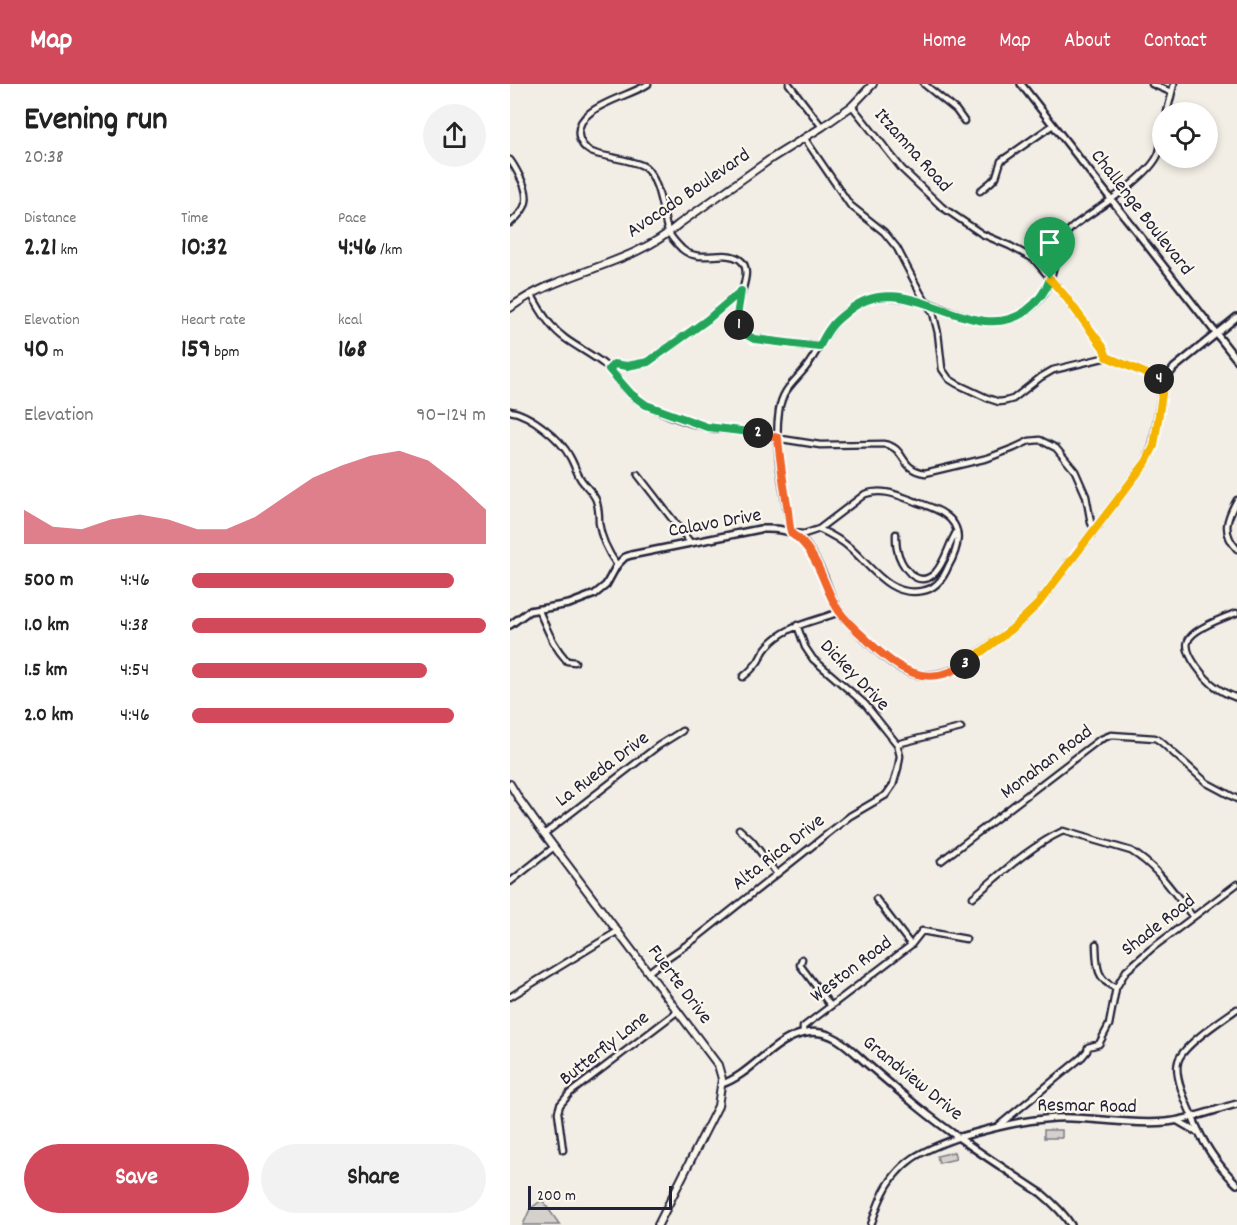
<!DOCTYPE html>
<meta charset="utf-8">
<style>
body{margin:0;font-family:Dekko,sans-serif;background:#f2f2f2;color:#222;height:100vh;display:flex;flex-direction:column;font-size:22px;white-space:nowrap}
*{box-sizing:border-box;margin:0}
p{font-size:20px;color:#767676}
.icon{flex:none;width:33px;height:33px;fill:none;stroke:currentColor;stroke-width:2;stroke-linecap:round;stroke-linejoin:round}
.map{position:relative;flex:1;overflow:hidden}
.drawer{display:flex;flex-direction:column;background:#fff;width:510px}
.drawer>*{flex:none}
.fabs{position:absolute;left:642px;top:18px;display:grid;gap:12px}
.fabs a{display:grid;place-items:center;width:66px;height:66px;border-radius:50%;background:#fff;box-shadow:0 3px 9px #0003;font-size:30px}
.scale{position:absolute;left:18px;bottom:15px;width:144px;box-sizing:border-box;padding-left:6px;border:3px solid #22223b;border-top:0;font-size:16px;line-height:21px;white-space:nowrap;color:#22223b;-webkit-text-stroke:4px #fbf7ec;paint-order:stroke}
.pin{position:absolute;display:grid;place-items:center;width:51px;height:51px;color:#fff;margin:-62px -26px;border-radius:50% 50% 50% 0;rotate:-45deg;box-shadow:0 0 6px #0007}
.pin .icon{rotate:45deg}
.km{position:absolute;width:30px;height:30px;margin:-15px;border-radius:50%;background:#222;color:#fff;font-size:16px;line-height:30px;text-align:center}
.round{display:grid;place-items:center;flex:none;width:63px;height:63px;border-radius:32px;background:#f2f2f2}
.headline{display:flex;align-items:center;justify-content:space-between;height:102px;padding:0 24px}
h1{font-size:33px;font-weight:700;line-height:45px}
.stats{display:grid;grid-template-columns:repeat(3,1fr);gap:9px;height:102px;padding:6px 24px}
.stats div{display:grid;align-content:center}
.stats b{font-size:26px;font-weight:700}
.stats small{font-size:16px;font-weight:400}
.stats p{font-size:16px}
.chart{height:168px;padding:12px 24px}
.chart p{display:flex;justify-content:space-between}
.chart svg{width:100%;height:108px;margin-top:6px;fill:#d1495b;opacity:.7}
.cta{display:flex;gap:12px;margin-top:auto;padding:12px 24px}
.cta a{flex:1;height:69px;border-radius:36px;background:#d1495b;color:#fff;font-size:24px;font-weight:700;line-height:69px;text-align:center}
.cta a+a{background:#f2f2f2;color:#222}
ul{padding:0 24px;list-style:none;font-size:20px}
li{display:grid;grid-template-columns:96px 72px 1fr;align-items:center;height:45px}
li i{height:15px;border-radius:8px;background:#d1495b}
header{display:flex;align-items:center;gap:36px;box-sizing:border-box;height:84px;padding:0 30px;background:#d1495b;color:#fff}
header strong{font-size:28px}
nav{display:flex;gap:33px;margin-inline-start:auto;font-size:21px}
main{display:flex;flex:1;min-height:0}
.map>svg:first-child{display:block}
</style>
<header>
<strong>Map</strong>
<nav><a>Home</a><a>Map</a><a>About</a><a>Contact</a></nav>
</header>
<main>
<section class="drawer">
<div class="headline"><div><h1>Evening run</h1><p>20:38</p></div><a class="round"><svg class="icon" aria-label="share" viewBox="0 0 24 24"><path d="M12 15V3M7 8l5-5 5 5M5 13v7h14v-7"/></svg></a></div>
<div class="stats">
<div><p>Distance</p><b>2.21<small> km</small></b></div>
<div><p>Time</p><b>10:32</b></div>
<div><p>Pace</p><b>4:46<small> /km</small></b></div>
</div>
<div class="stats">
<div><p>Elevation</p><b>40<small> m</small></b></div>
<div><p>Heart rate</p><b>159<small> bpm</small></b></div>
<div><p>kcal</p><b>168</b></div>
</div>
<div class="chart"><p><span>Elevation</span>90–124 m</p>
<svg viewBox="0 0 160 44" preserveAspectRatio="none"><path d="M0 44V30L10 37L20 38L30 34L40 32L50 34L60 38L70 38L80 33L90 25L100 17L110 12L120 8L130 6L140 10L150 19L160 30V44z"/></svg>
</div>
<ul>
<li><b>500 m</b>4:46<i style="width:89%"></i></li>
<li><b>1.0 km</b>4:38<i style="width:100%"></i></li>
<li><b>1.5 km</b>4:54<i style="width:80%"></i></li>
<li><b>2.0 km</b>4:46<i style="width:89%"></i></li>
</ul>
<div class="cta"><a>Save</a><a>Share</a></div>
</section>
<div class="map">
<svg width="727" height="1141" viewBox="0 0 727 1141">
<rect width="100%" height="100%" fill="#f2eee5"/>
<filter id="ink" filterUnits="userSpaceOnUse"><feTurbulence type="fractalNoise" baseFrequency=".0167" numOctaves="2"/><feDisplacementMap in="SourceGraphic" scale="12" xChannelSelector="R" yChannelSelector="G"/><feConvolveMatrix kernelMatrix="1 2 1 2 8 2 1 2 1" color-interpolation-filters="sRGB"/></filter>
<g filter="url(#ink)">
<path fill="#d4d1cc" stroke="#7b7a84" stroke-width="1.5" d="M534 1046H552V1054H534Z
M444 1068 446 1075 429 1079 427 1072Z
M32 1116 50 1141H13L20 1125Z"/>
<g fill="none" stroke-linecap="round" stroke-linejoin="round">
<g stroke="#22223b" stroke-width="9">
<path id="minor" d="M138 0C120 13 59 23 70 56 73 63 79 68 87 70 98 73 126 77 135 83 150 96 152 129 158 147 160 153 167 160 172 165 189 180 214 165 229 175 253 191 203 237 244 255L309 263
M279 0 312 43
M414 0 446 26 454 37
M642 0 661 8
M342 22 392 85 432 123 472 150 500 162 524 175 555 212 593 263 597 273
M657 28 664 0
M295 55 340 121 374 148 387 164 411 210 423 229 428 249 432 285 439 295 447 300 477 314 489 318 496 317 503 315 531 293 543 286 597 273 654 297
M0 76C4 81 7 87 10 93 21 113 18 125 0 139
M470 107 481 98 486 93 491 77 543 41
M21 210C27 220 33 232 41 241 55 259 79 267 96 282 107 291 114 304 124 313 140 325 177 339 196 343 219 348 243 345 265 354L310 361 373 360C397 363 388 385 415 389L478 374 504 364 519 357 530 356 546 364 565 387 576 412 581 439 585 446
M99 285 104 280 117 282 138 278 197 236 231 207
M0 327C20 330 51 355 60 373 64 380 66 387 70 394 75 402 83 408 86 416 89 424 89 431 89 439 91 455 98 468 107 481
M128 391 180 458
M727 416C717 434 711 448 727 465
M309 445 355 410C373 404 387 411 404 417 414 421 426 424 434 430 455 444 448 465 438 483 433 495 426 505 412 507 379 513 362 483 340 464 331 456 320 450 309 445L294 450 281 449C275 412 263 365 269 327 272 305 285 298 297 282 306 270 312 256 321 244 334 225 359 210 383 213 394 214 407 216 419 219 447 229 476 245 506 233 517 228 531 217 536 206 548 183 542 159 565 141 587 124 637 95 648 71 651 65 651 56 652 49
M386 450C386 455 386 460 387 465 390 481 407 507 425 489 436 477 438 461 447 447
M28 525C38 546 41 559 57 577L65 578
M726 529C715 533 682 545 678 557 673 570 696 596 706 603 712 608 719 611 727 614
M233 593C238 589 243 584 247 579 251 574 252 568 257 563 275 541 304 538 329 528
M387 660 451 644
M229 745 242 757 267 790
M34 750 148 662 172 647
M431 777 589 656 601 651 645 654 650 657 697 699 727 715
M0 798 44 763
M463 813C492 789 519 763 553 747L621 767C649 784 663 808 683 833
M366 815 401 861
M586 860C587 880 585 895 606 904
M292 875 290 881 320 921
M139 888 154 876 185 855 340 732 376 711 383 701 388 684 390 672 387 660 355 620 303 575 295 563 287 541
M0 913 108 847
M293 949V943L401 861 412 847 456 855
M682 1032C676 1019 664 992 668 978 671 962 713 935 727 925
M487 1043 572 973 577 967 578 963 589 960 599 941 606 904 616 887 641 865 727 800
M53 1066 48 1028 50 1021 60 1009 168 927
M361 1141C364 1132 367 1123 371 1114 388 1076 413 1066 450 1053"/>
</g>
<g stroke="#22223b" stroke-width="10">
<path id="tertiary" d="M511 0 727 276
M0 541 19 527 59 520 85 510 96 501 107 481 115 473 121 471 250 445C260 445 272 444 282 449 297 457 307 478 314 493 318 504 322 517 329 527 336 536 345 545 354 554 384 583 407 604 450 583L502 545 528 520 636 378 643 362 654 297 664 284 727 233
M212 1000C242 990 265 953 296 949 307 947 318 950 327 955 337 961 346 970 355 978 372 993 390 1008 407 1022 446 1054 489 1081 531 1109 543 1119 553 1128 561 1141
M682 1032C692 1058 707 1081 727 1100
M668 1037 687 1048
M450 1053C482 1044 512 1036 545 1034 582 1032 618 1042 656 1038 679 1036 704 1026 727 1020"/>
</g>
<g stroke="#22223b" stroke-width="10">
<path id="secondary" d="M0 224C51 186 121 183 169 140L262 74 312 43 342 22 363 0
M0 700 9 715 29 743 208 981 212 995 208 1022 148 1141"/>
</g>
<use href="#minor" stroke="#fbf7ec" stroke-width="4.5"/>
<use href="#tertiary" stroke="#fbf7ec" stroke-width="5"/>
<use href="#secondary" stroke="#fbf7ec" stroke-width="6"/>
</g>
</g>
<g fill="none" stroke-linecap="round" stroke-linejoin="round" filter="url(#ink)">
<g stroke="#fff" stroke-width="12">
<path id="split-1" d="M229 241 237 251 244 255 309 263C313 256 316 249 321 243 325 237 332 232 338 227 395 179 461 266 516 227 528 218 535 209 540 195"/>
</g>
<g stroke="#fff" stroke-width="12">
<path id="split-2" d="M229 241 227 232 231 207 197 236 138 278 117 282 104 280 99 285 121 310 136 321 197 343 248 349"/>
</g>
<g stroke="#fff" stroke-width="12">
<path id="split-3" d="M248 349 268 354C270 379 274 403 278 427 279 433 279 445 282 450 284 452 287 453 289 455 294 460 298 464 301 470 313 488 317 510 329 527 336 537 346 546 355 554 384 583 415 607 455 580"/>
</g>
<g stroke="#fff" stroke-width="12">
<path id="split-4" d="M455 580 502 545 528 520 636 378 644 362 654 297 649 295"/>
</g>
<g stroke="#fff" stroke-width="12">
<path id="split-5" d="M540 195 555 212 593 263 597 273 649 295"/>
</g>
<use href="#split-1" stroke="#22a559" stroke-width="8"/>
<use href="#split-2" stroke="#22a559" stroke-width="8"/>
<use href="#split-3" stroke="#f0652b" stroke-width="8"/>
<use href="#split-4" stroke="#f5b400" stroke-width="8"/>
<use href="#split-5" stroke="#f5b400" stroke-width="8"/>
</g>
<g text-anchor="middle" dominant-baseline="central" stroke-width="4.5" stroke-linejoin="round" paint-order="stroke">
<g font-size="20" fill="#22223b" stroke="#fbf7ec">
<text transform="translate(402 67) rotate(48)">Itzamna Road</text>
<text transform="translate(179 110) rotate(-34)">Avocado Boulevard</text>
<text transform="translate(631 129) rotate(52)">Challenge Boulevard</text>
<text transform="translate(205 440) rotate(-10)">Calavo Drive</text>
<text transform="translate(344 592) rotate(46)">Dickey Drive</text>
<text transform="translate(537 679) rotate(-37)">Monahan Road</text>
<text transform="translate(93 686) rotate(-37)">La Rueda Drive</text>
<text transform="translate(269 769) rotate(-38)">Alta Rica Drive</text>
<text transform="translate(649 842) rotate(-38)">Shade Road</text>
<text transform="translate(342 886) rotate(-37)">Weston Road</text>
<text transform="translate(169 901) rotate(53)">Fuerte Drive</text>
<text transform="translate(95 965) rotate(-38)">Butterfly Lane</text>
<text transform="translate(402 995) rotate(39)">Grandview Drive</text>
<text transform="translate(577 1023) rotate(1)">Resmar Road</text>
</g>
</g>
</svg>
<div class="fabs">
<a><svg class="icon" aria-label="locate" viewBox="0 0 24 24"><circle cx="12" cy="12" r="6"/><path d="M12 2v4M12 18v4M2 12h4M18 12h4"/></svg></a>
</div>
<div class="scale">200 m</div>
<div class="pin" style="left:540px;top:195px;background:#1e9e55"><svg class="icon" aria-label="arrive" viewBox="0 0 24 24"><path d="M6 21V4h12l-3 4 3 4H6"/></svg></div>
<b class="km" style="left:229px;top:241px">1</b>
<b class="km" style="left:248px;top:349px">2</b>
<b class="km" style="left:455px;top:580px">3</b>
<b class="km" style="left:649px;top:295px">4</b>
</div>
</main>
